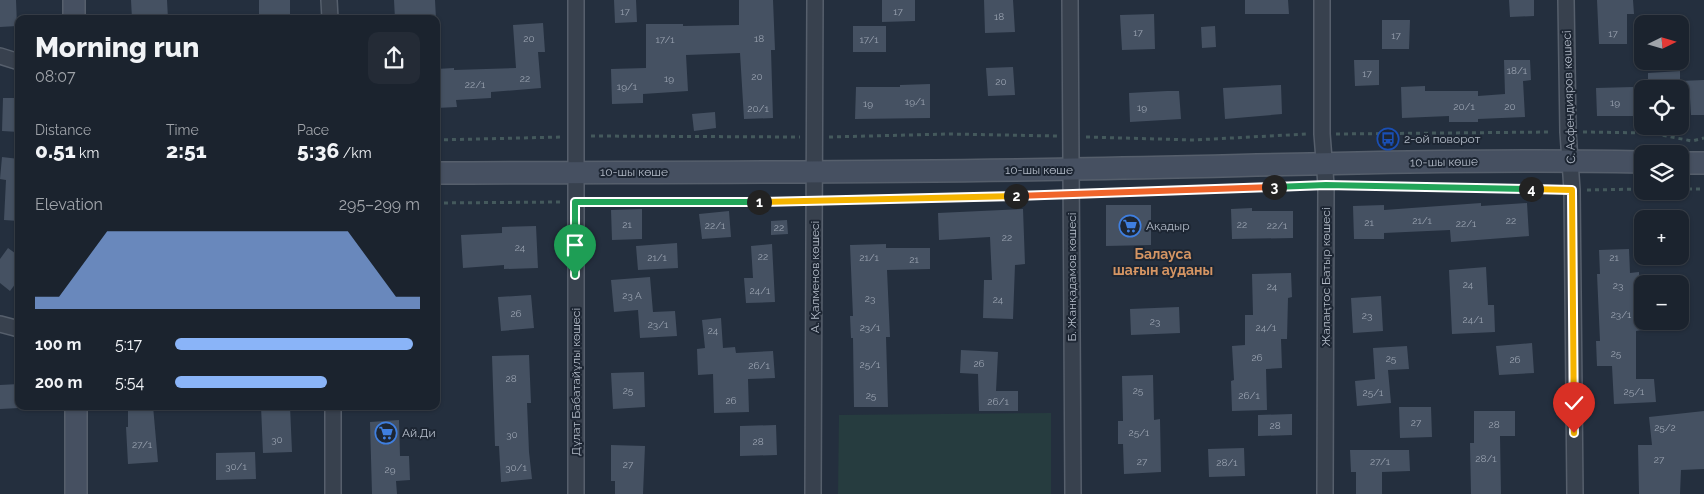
<!DOCTYPE html>
<meta charset="utf-8">
<style>
body{margin:0;font-family:Raleway,sans-serif;background:#242b36;color:#f1f3f6;height:100vh;display:flex;flex-direction:column;font-size:19px;white-space:nowrap}
*{box-sizing:border-box;margin:0}
p{font-size:16px;color:#a0a4aa}
.icon{flex:none;width:28px;height:28px;fill:none;stroke:currentColor;stroke-width:2;stroke-linecap:round;stroke-linejoin:round}
.map{position:relative;flex:1;overflow:hidden}
.panel{position:absolute;left:15px;top:15px;width:425px;height:395px;display:flex;flex-direction:column;background:#1b232e;border-radius:10px;box-shadow:0 1px 4px #0004,0 0 0 1px #39404a}
.panel>*{flex:none}
.needle{width:32px;rotate:85deg}
.tools{position:absolute;left:1634px;top:15px;display:grid;gap:10px}
.tools a{display:grid;place-items:center;width:55px;height:55px;border-radius:10px;background:#1b232e;box-shadow:0 1px 4px #0004,0 0 0 1px #39404a;font-size:25px}
.pin{position:absolute;display:grid;place-items:center;width:42px;height:42px;color:#fff;margin:-51px -21px;border-radius:50% 50% 50% 0;rotate:-45deg;box-shadow:0 0 5px #0007}
.pin .icon{rotate:45deg}
.km{position:absolute;width:25px;height:25px;margin:-12px;border-radius:50%;background:#222;color:#fff;font-size:14px;line-height:25px;text-align:center}
.round{display:grid;place-items:center;flex:none;width:52px;height:52px;border-radius:10px;background:#242b36}
.summary{display:flex;align-items:center;justify-content:space-between;height:85px;padding:0 20px}
h1{font-size:28px;font-weight:800;line-height:38px}
.figures{display:grid;grid-template-columns:repeat(3,1fr);gap:8px;height:85px;padding:5px 20px}
.figures div{display:grid;align-content:center}
.figures b{font-size:21px;font-weight:800}
.figures small{font-size:14px;font-weight:400}
.figures p{font-size:14px}
.chart{height:140px;padding:10px 20px}
.chart p{display:flex;justify-content:space-between}
.chart svg{width:100%;height:90px;margin-top:5px;fill:#8ab4f8;opacity:.7}
ul{padding:0 20px;list-style:none;font-size:16px}
li{display:grid;grid-template-columns:80px 60px 1fr;align-items:center;height:38px}
li i{height:12px;border-radius:6px;background:#8ab4f8}
.map>svg:first-child{display:block}
</style>
<div class="map">
<svg width="1704" height="494" viewBox="0 0 1704 494">
<rect width="100%" height="100%" fill="#242f3e"/>
<path fill="#263c3f" d="M1051 413V494H838L839 415Z"/>
<path fill="#455162" d="M0 0H16L17 26 0 27Z
M131 0H167L168 19H132Z
M259 0H290V19H259Z
M394 0H435L436 19H395Z
M614 0H636L637 22 615 23Z
M739 0H773L775 50H771L773 118 744 119 740 53 686 55 688 91 643 94V103L612 104 611 69 646 68V24H683V26L739 25Z
M882 0H915V21L882 22Z
M984 0H1013L1015 32 985 33Z
M1245 0H1288L1289 14H1245Z
M1509 0H1534V16L1510 17Z
M1597 0H1633L1634 14H1627V44H1599Z
M1154 14 1155 49 1122 50 1120 15Z
M1382 20H1410L1409 49H1382Z
M543 23 545 52H538L541 88 491 92V98L456 100 457 107 436 108V69L454 68V70L516 68 513 25Z
M853 26H886V52H853Z
M1215 26 1216 47 1202 48 1201 27Z
M1354 60H1379V85L1355 86Z
M1504 60H1530L1531 80 1523 81 1525 117 1478 119V122H1449V116L1402 118 1401 87 1425 86V91H1478V96L1505 94Z
M1013 67 1015 95 988 96 986 68Z
M1680 71V81L1704 80V115H1691L1690 98H1680V89H1648V73Z
M930 84V118L855 119 856 87H900V85Z
M1281 85 1282 114 1225 119 1223 88Z
M1633 87V116H1597L1596 88Z
M1167 91H1179L1181 119 1130 122 1129 93Z
M3 98H19V132L2 131Z
M715 112 716 128 694 131 692 114Z
M2 157 19 159V221L4 220 6 180 0 179Z
M1481 203V206L1527 203 1529 236 1451 242 1450 230 1384 233V239H1354L1353 206 1384 205V210Z
M1106 205H1151V245L1106 246Z
M1252 208V211H1293V238L1232 239 1231 209Z
M642 209V239L612 240 611 210Z
M1023 209 1025 264 1015 265 1013 319 983 318 984 280H992L990 237 939 240 938 213Z
M729 211 731 237 702 239 699 214Z
M787 220 788 234 771 235V221Z
M536 226 538 268 504 269V265L463 268 461 235 502 233V227Z
M677 243 678 268 638 270 636 246Z
M772 244 775 302 746 303 744 278H753L751 246Z
M886 244V248H930V269L887 270 890 337H886L888 407H854L853 338H851L850 316H853L850 245Z
M8 248 19 256V279L10 291 0 283V259Z
M1629 249 1630 273 1639 272 1640 305H1642V330L1636 331V379H1654L1656 402 1614 404 1612 366H1597L1596 341H1600L1597 274H1600L1599 250Z
M1486 267 1488 305H1494L1495 332 1452 334 1449 270Z
M1291 273 1292 297 1288 298 1287 339H1281L1282 368 1266 369 1267 410 1232 411 1231 381 1234 380 1232 346 1245 345V315H1253L1252 274Z
M650 277 653 312 675 311 677 336 640 338 638 310 614 312 611 280Z
M531 295 534 328 501 331 498 297Z
M1381 296 1383 331 1353 333 1351 298Z
M1179 307 1180 333 1131 335 1130 309Z
M721 318 723 348 735 347 736 353 773 351 775 378 748 379 749 412 714 413 713 374 698 375 697 349 705 348 702 320Z
M1532 343 1534 373 1499 375 1496 346Z
M1407 346 1409 369 1388 370 1391 403 1357 406 1355 381 1375 379 1373 348Z
M961 350 998 352 996 391H1018V411H979L978 374 960 373Z
M529 355 531 403H527L529 452 532 479 501 482 499 446H495L492 356Z
M644 372 645 407 613 409 611 373Z
M1153 375 1154 420 1160 419 1161 472 1124 474 1123 444H1118V421H1123L1122 376Z
M19 384V408L0 409V385Z
M128 406H153L158 462 128 464 126 427H128Z
M261 406H290L292 452 263 453Z
M1399 407H1431L1432 437 1400 438Z
M1474 411H1515V436H1500L1501 494H1471L1470 443H1474Z
M1704 411V469L1681 470 1680 494H1639L1638 445H1652L1649 417Z
M1292 414V435L1258 436V415Z
M399 420 400 456H409L410 480 396 481 397 494H372L370 422Z
M776 425 777 455 740 456V426Z
M611 445 645 446 643 494H615V481H611Z
M1244 448 1245 476 1209 477 1208 449Z
M1350 450H1409L1410 471 1382 472V494H1356V472H1351Z
M255 452 256 479 216 480V453Z"/>
<g fill="none" stroke-linecap="round" stroke-linejoin="round">
<g stroke="#565f6c" stroke-width="18">
<path id="street" d="M329 0 330 19
M576 0V494
M1070 0 1073 494
M1322 0V134L1326 185 1325 494
M1566 0 1568 132 1572 190 1575 494
M0 56 19 62
M0 324 19 329
M333 406V494
M813 494 815 0"/>
</g>
<g stroke="#565f6c" stroke-width="24">
<path id="secondary" d="M74 0V19
M1680 163H1704
M436 173C648 172 861 173 1073 169 1263 166 1453 158 1642 162
M76 406V494"/>
</g>
<path stroke="#44595c" stroke-width="3" stroke-dasharray="4 4" stroke-linecap="butt" d="M1583 132 1651 133 1692 141 1704 138
M1336 134 1552 132
M591 136 800 137
M829 137 949 134 1057 136
M1086 137 1194 140 1307 134
M436 140 562 137
M1342 185 1558 189
M1680 189H1704
M1587 190 1642 189
M1087 194 1310 186
M829 201 1056 195
M592 202H801
M436 203 561 202"/>
<use href="#street" stroke="#38414e" stroke-width="15"/>
<use href="#secondary" stroke="#465061" stroke-width="21"/>
</g>
<g fill="none" stroke-linecap="round" stroke-linejoin="round">
<g stroke="#fff" stroke-width="10">
<path id="split-1" d="M575 275V202H759"/>
</g>
<g stroke="#fff" stroke-width="10">
<path id="split-2" d="M759 202 1016 196"/>
</g>
<g stroke="#fff" stroke-width="10">
<path id="split-3" d="M1016 196 1274 187"/>
</g>
<g stroke="#fff" stroke-width="10">
<path id="split-4" d="M1274 187 1326 185 1531 189"/>
</g>
<g stroke="#fff" stroke-width="10">
<path id="split-5" d="M1531 189 1572 190 1574 433"/>
</g>
<use href="#split-1" stroke="#22a559" stroke-width="6"/>
<use href="#split-2" stroke="#f5b400" stroke-width="6"/>
<use href="#split-3" stroke="#f0652b" stroke-width="6"/>
<use href="#split-4" stroke="#22a559" stroke-width="6"/>
<use href="#split-5" stroke="#f5b400" stroke-width="6"/>
</g>
<defs>
<g id="bus-ring" transform="scale(1.125)"><circle r="9.5" fill="#1d2633" stroke="#1a4fb4" stroke-width="1.5"/><path d="M-5-6H5V4H4V6H2V4H-2V6H-4V4H-5ZM-3.5-4V0h7V-4ZM-3.5 1.2v1.5H-2V1.2ZM2 1.2v1.5H3.5V1.2Z" fill="#1a4fb4"/></g>
<g id="supermarket-ring" transform="scale(1.125)"><circle r="9.5" fill="#1d2633" stroke="#3f7fe0" stroke-width="1.5"/><path d="M-6-5.5h2.5l.6 2H6L4.5 2H-2.5L-4.4-4H-6ZM-1.5 3.2a1.3 1.3 0 1 0 .1 0ZM3 3.2a1.3 1.3 0 1 0 .1 0Z" fill="#3f7fe0"/></g>
</defs>
<g fill-rule="evenodd">
<use href="#bus-ring" x="1388" y="139"/>
<use href="#supermarket-ring" x="1130" y="226"/>
<use href="#supermarket-ring" x="386" y="433"/>
</g>
<g text-anchor="middle" dominant-baseline="central" stroke-width="4" stroke-linejoin="round" paint-order="stroke">
<g font-size="10" fill="#98a1af">
<text x="625" y="11">17</text>
<text x="898" y="11">17</text>
<text x="999" y="16">18</text>
<text x="1138" y="32">17</text>
<text x="1613" y="33">17</text>
<text x="1396" y="35">17</text>
<text x="529" y="38">20</text>
<text x="759" y="38">18</text>
<text x="665" y="39">17/1</text>
<text x="869" y="39">17/1</text>
<text x="1517" y="70">18/1</text>
<text x="1367" y="73">17</text>
<text x="757" y="76">20</text>
<text x="525" y="78">22</text>
<text x="669" y="78">19</text>
<text x="1001" y="81">20</text>
<text x="475" y="84">22/1</text>
<text x="627" y="86">19/1</text>
<text x="915" y="101">19/1</text>
<text x="1615" y="102">19</text>
<text x="868" y="103">19</text>
<text x="1464" y="106">20/1</text>
<text x="1510" y="106">20</text>
<text x="1142" y="107">19</text>
<text x="758" y="108">20/1</text>
<text x="1422" y="220">21/1</text>
<text x="1511" y="220">22</text>
<text x="1369" y="222">21</text>
<text x="1466" y="223">22/1</text>
<text x="627" y="224">21</text>
<text x="1242" y="224">22</text>
<text x="715" y="225">22/1</text>
<text x="1277" y="225">22/1</text>
<text x="779" y="227">22</text>
<text x="1007" y="237">22</text>
<text x="520" y="247">24</text>
<text x="763" y="256">22</text>
<text x="657" y="257">21/1</text>
<text x="869" y="257">21/1</text>
<text x="1614" y="257">21</text>
<text x="914" y="259">21</text>
<text x="1468" y="284">24</text>
<text x="1618" y="285">23</text>
<text x="1272" y="286">24</text>
<text x="760" y="290">24/1</text>
<text x="632" y="295">23 А</text>
<text x="870" y="298">23</text>
<text x="998" y="299">24</text>
<text x="516" y="313">26</text>
<text x="1621" y="314">23/1</text>
<text x="1367" y="315">23</text>
<text x="1473" y="319">24/1</text>
<text x="1155" y="321">23</text>
<text x="658" y="324">23/1</text>
<text x="870" y="327">23/1</text>
<text x="1266" y="327">24/1</text>
<text x="713" y="330">24</text>
<text x="1616" y="353">25</text>
<text x="1257" y="357">26</text>
<text x="1391" y="358">25</text>
<text x="1515" y="359">26</text>
<text x="979" y="363">26</text>
<text x="870" y="364">25/1</text>
<text x="759" y="365">26/1</text>
<text x="511" y="378">28</text>
<text x="628" y="390">25</text>
<text x="1138" y="390">25</text>
<text x="1634" y="391">25/1</text>
<text x="1373" y="392">25/1</text>
<text x="871" y="395">25</text>
<text x="1249" y="395">26/1</text>
<text x="731" y="400">26</text>
<text x="998" y="401">26/1</text>
<text x="1416" y="422">27</text>
<text x="1494" y="424">28</text>
<text x="1275" y="425">28</text>
<text x="1665" y="427">25/2</text>
<text x="1139" y="432">25/1</text>
<text x="512" y="434">30</text>
<text x="277" y="439">30</text>
<text x="758" y="441">28</text>
<text x="142" y="444">27/1</text>
<text x="1486" y="458">28/1</text>
<text x="1659" y="459">27</text>
<text x="1142" y="461">27</text>
<text x="1380" y="461">27/1</text>
<text x="1227" y="462">28/1</text>
<text x="628" y="464">27</text>
<text x="236" y="466">30/1</text>
<text x="516" y="467">30/1</text>
<text x="390" y="469">29</text>
</g>
<g font-size="12" fill="#b4bcc9" stroke="#1d2633">
<text transform="translate(1569 97) rotate(-92)">С. Асфендияров көшесі</text>
<text transform="translate(1444 162) rotate(-1)">10-шы көше</text>
<text x="1039" y="170">10-шы көше</text>
<text x="634" y="172">10-шы көше</text>
<text transform="translate(815 277) rotate(-90)">А. Қалменов көшесі</text>
<text transform="translate(1072 277) rotate(-90)">Б. Жанқадамов көшесі</text>
<text transform="translate(1326 277) rotate(-90)">Жалаңтос Батыр көшесі</text>
<text transform="translate(576 382) rotate(-90)">Дұлат Бабатайұлы көшесі</text>
</g>
<g font-size="12" fill="#b4bcc9" stroke="#1d2633" text-anchor="start">
<text x="1404" y="139">2-ой поворот</text>
<text x="1146" y="226">Ақадыр</text>
<text x="402" y="433">Ай.Ди</text>
</g>
<g font-size="14" font-weight="bold" fill="#d59563" stroke="#1d2633">
<text x="1163" y="254">Балауса<tspan x="1163" dy="16">шағын ауданы</tspan></text>
</g>
</g>
</svg>
<div class="tools">
<a><svg class="needle" viewBox="-14 -14 28 28"><path d="M0-13l5 13h-10z" fill="#e53935"/><path d="M0 13l5-13h-10z" fill="#a0a4aa"/></svg></a>
<a><svg class="icon" aria-label="locate" viewBox="0 0 24 24"><circle cx="12" cy="12" r="6"/><path d="M12 2v4M12 18v4M2 12h4M18 12h4"/></svg></a>
<a><svg class="icon" aria-label="layers" viewBox="0 0 24 24"><path d="M12 4l9 5-9 5-9-5zM3 14l9 5 9-5"/></svg></a>
<a>+</a>
<a>−</a>
</div>
<div class="pin" style="left:575px;top:275px;background:#1e9e55"><svg class="icon" aria-label="arrive" viewBox="0 0 24 24"><path d="M6 21V4h12l-3 4 3 4H6"/></svg></div>
<div class="pin" style="left:1574px;top:433px;background:#d93025"><svg class="icon" aria-label="check" viewBox="0 0 24 24"><path d="M5 12l5 5 9-10"/></svg></div>
<b class="km" style="left:759px;top:202px">1</b>
<b class="km" style="left:1016px;top:196px">2</b>
<b class="km" style="left:1274px;top:187px">3</b>
<b class="km" style="left:1531px;top:189px">4</b>
<section class="panel">
<div class="summary"><div><h1>Morning run</h1><p>08:07</p></div><a class="round"><svg class="icon" aria-label="share" viewBox="0 0 24 24"><path d="M12 15V3M7 8l5-5 5 5M5 13v7h14v-7"/></svg></a></div>
<div class="figures">
<div><p>Distance</p><b>0.51<small> km</small></b></div>
<div><p>Time</p><b>2:51</b></div>
<div><p>Pace</p><b>5:36<small> /km</small></b></div>
</div>
<div class="chart"><p><span>Elevation</span>295–299 m</p>
<svg viewBox="0 0 160 44" preserveAspectRatio="none"><path d="M0 44V38L10 38L20 22L30 6L40 6L50 6L60 6L70 6L80 6L90 6L100 6L110 6L120 6L130 6L140 22L150 38L160 38V44z"/></svg>
</div>
<ul>
<li><b>100 m</b>5:17<i style="width:97%"></i></li>
<li><b>200 m</b>5:54<i style="width:62%"></i></li>
</ul>
</section>
</div>
